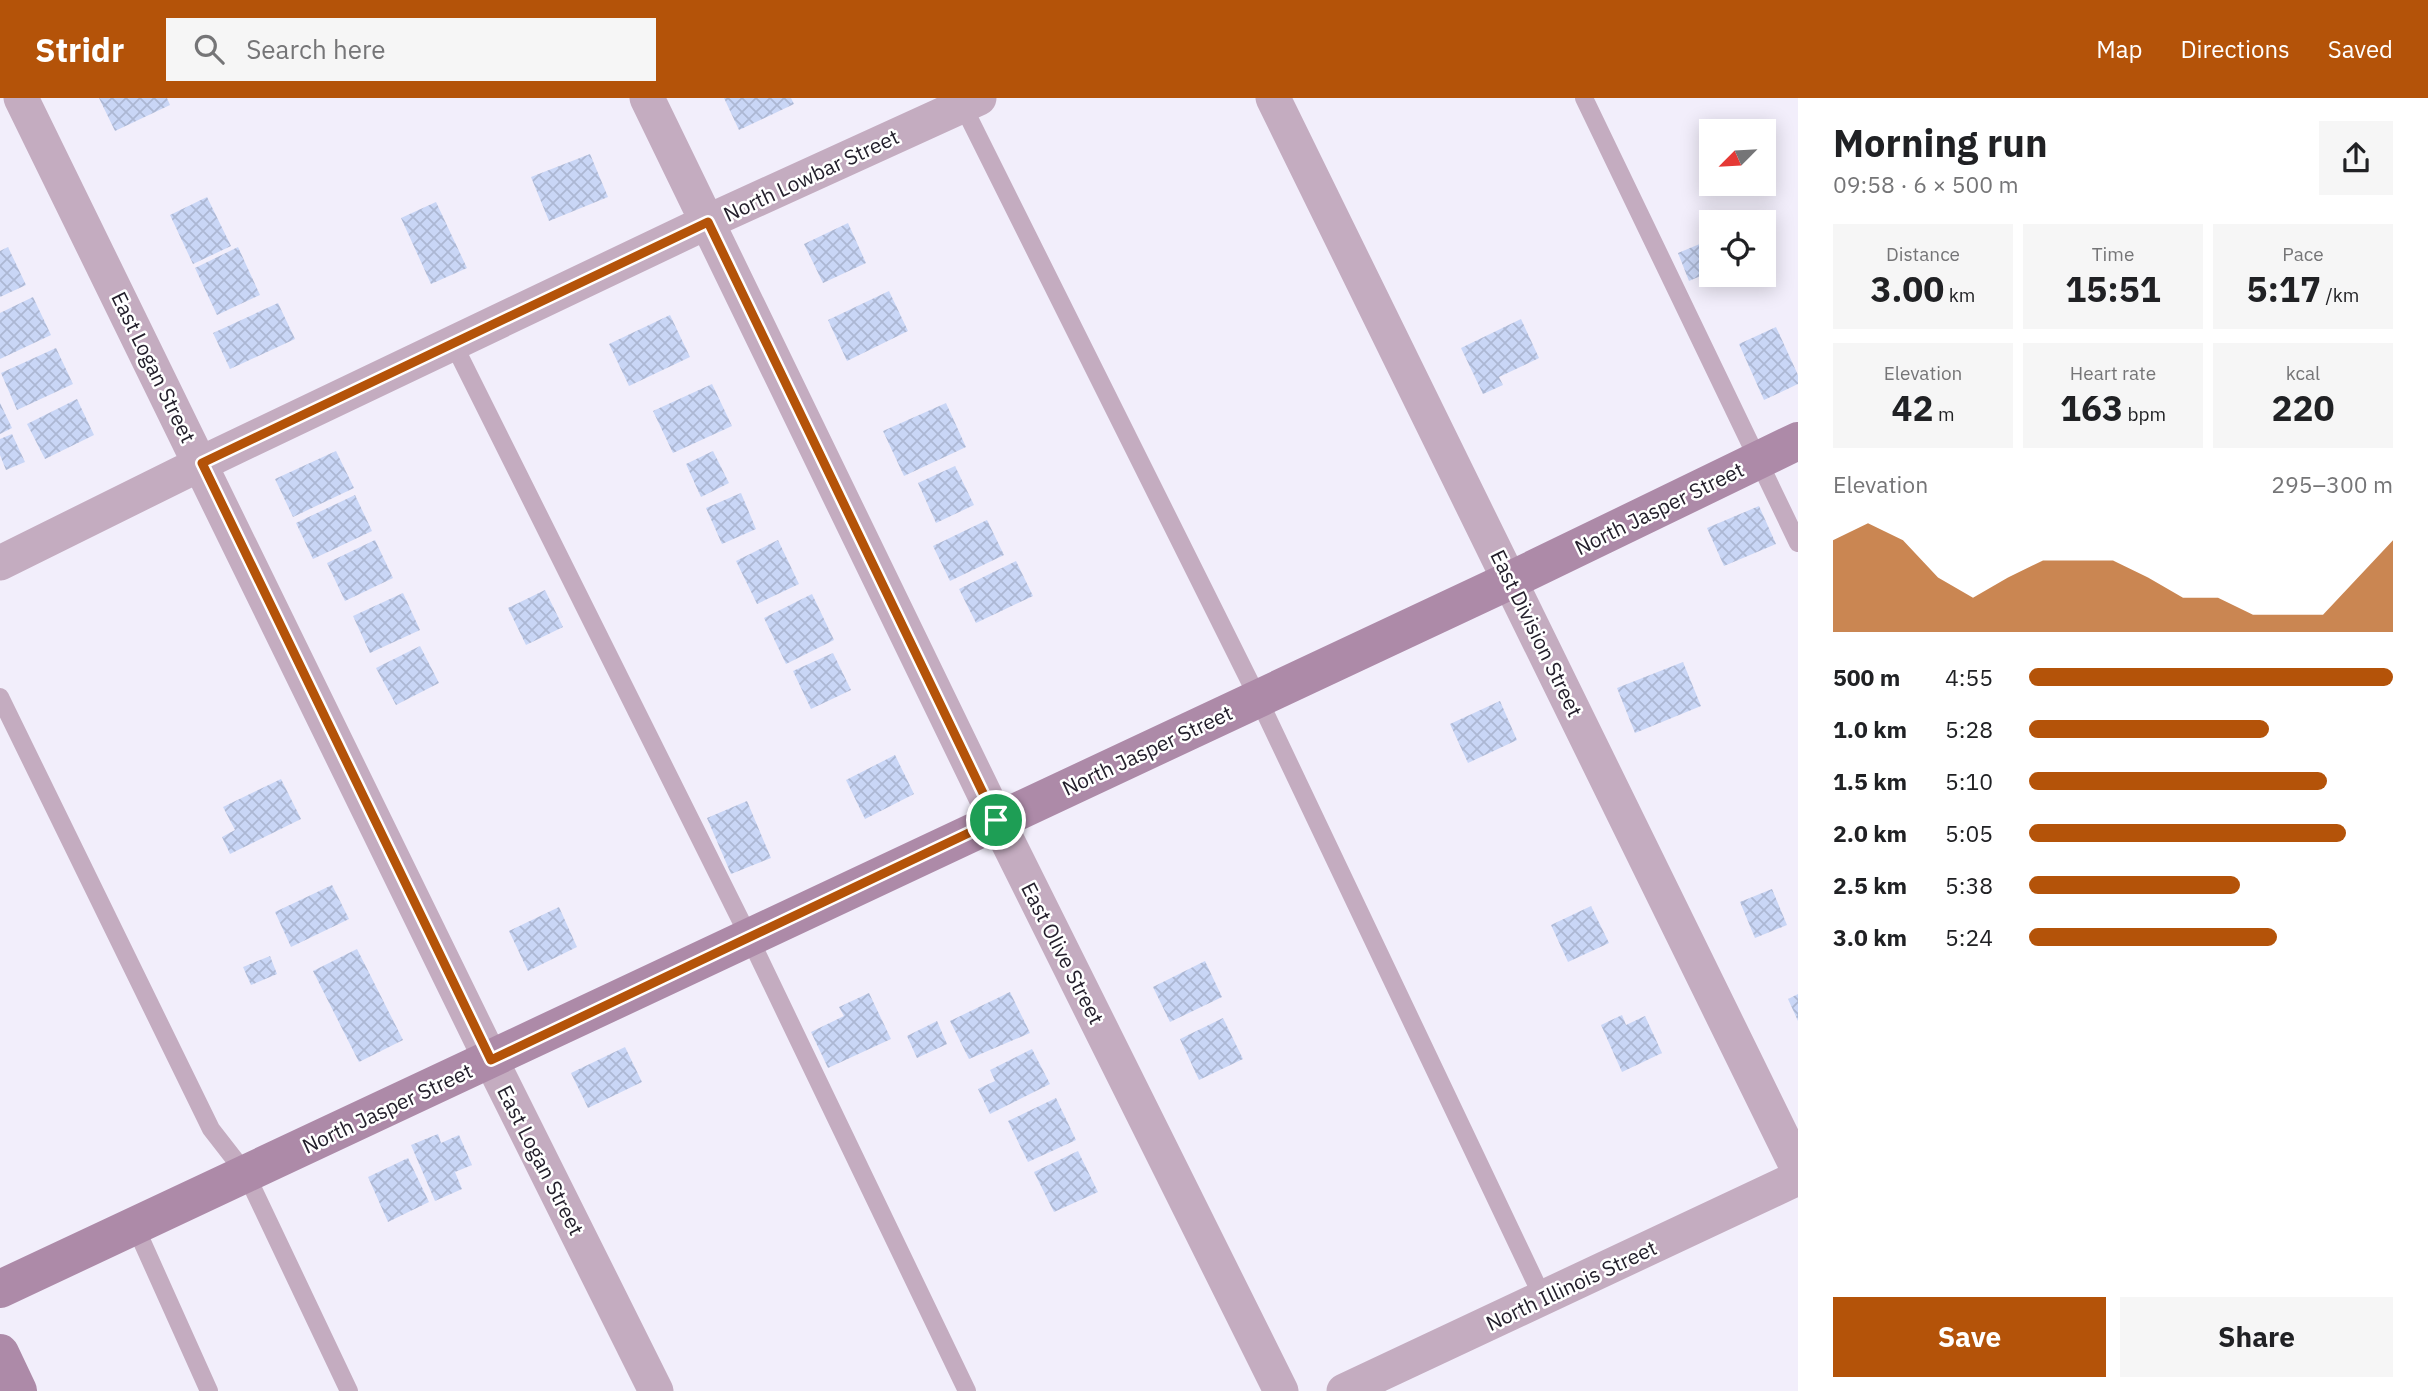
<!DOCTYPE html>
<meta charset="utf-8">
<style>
body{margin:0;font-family:"IBM Plex Sans",sans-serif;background:#f6f6f6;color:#202124;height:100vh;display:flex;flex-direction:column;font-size:26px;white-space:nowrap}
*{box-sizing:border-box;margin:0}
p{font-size:23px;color:#757577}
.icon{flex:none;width:38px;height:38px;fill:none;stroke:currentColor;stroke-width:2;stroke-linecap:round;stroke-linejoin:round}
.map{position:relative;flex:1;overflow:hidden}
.details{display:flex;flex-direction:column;background:#fff;width:630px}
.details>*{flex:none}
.needle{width:46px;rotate:246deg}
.buttons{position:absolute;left:1699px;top:21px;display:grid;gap:14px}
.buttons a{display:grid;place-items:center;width:77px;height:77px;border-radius:0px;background:#fff;box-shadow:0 4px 18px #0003;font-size:35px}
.pin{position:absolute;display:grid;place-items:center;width:60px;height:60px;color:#fff;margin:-30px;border:4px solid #fff;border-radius:50%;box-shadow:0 2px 7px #0007}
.round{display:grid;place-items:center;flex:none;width:74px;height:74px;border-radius:0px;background:#f6f6f6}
.summary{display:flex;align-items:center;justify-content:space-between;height:119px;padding:0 35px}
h1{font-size:38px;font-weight:700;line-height:52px}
.figures{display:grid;grid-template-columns:repeat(3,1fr);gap:10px;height:119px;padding:7px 35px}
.figures div{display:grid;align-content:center;border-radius:0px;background:#f6f6f6;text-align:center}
.figures b{font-size:35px;font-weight:700}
.figures small{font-size:19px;font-weight:400}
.figures p{font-size:19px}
.chart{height:196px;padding:14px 35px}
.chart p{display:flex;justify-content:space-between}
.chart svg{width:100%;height:126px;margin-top:7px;fill:#b45309;opacity:.7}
.button{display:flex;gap:14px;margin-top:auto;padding:14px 35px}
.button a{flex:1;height:80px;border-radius:0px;background:#b45309;color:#fff;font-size:28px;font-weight:700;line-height:80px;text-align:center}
.button a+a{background:#f6f6f6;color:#202124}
ul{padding:0 35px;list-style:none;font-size:23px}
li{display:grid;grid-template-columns:112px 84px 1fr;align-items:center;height:52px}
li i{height:18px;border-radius:9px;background:#b45309}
header{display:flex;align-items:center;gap:42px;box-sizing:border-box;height:98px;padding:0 35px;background:#b45309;color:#fff}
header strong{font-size:33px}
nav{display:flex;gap:38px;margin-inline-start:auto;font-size:24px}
.search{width:490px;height:63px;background:#f6f6f6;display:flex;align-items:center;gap:18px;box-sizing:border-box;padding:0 24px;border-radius:0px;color:#757577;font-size:26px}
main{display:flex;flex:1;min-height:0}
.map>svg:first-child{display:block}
</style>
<header>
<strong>Stridr</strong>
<div class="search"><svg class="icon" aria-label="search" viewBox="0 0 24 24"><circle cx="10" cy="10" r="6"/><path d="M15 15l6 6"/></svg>Search here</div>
<nav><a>Map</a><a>Directions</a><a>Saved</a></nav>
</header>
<main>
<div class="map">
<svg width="1798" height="1293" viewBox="0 0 1798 1293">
<defs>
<pattern id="building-cross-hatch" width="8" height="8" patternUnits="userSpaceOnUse" patternTransform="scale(1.75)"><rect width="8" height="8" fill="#c9d6f6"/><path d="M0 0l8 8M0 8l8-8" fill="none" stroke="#acb7d3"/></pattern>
</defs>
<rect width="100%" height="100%" fill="#f2eefb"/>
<path fill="url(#building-cross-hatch)" d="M99 0H167L170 7 115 33Z
M724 0H791L794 6 739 32Z
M590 56 608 99 549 123 531 79Z
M207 99 231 148 193 166 170 117Z
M436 104 467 170 431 186 401 120Z
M848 125 866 165 823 185 804 146Z
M1707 143 1712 155V173L1689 183 1678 155Z
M8 149 26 187 0 199V153Z
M238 149 260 197 217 217 195 170Z
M889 193 908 233 847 263 828 222Z
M33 199 51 237 0 261V215Z
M278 205 295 241 230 271 213 235Z
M670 217 690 259 629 288 609 246Z
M1521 221 1539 260 1499 279 1503 287 1483 296 1461 250Z
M1776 229 1798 277V286L1764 302 1739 246Z
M56 250 73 286 17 312 1 275Z
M712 286 732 328 673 355 653 313Z
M77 301 94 337 45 361 27 326Z
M0 305 12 330 0 336Z
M946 305 966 349 904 378 883 333Z
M12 336 25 364 6 372 0 357V341Z
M336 353 354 390 293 419 275 381Z
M713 353 729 385 701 399 686 366Z
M955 368 974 407 936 425 918 385Z
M741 395 756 431 722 446 706 410Z
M355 397 372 433 313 461 296 425Z
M1759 408 1776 446 1724 468 1707 430Z
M987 422 1004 457 950 483 933 448Z
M375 442 393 480 345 503 327 465Z
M778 442 799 486 757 506 736 463Z
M1016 463 1033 498 976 525 959 491Z
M545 492 563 529 526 547 508 510Z
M403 495 420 532 370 555 353 518Z
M812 496 834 542 786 566 764 520Z
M420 548 439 585 396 607 376 570Z
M833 555 851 592 811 611 793 573Z
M1683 564 1701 608 1635 635 1617 590Z
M1500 603 1517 642 1468 665 1450 626Z
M895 657 914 696 865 721 846 682Z
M281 681 301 721 230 756 222 739 235 732 223 709Z
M747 703 771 760 731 776 707 720Z
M332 787 349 821 291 849 275 814Z
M1772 791 1787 827 1755 840 1740 804Z
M1591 808 1609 845 1568 864 1551 827Z
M559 809 577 849 528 873 509 833Z
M357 851 403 942 359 964 313 873Z
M270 858 277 876 251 887 243 869Z
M1205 863 1222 899 1170 924 1153 889Z
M1010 894 1030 935 969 961 950 923Z
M869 895 891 941 828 970 811 934 844 918 839 909Z
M1798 896V923L1788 901Z
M1622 917 1626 927 1645 918 1662 955 1622 974 1601 927Z
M1223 920 1243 961 1199 982 1180 941Z
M937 923 947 946 917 960 907 938Z
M625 949 642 984 588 1010 571 975Z
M1032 951 1050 986 990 1016 978 991 995 983 990 972Z
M1056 1000 1076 1042 1028 1064 1008 1023Z
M438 1036 441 1045 459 1037 472 1067 455 1074 462 1091 435 1103 411 1047Z
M1078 1053 1098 1094 1054 1114 1034 1074Z
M408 1060 429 1104 388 1124 368 1079Z"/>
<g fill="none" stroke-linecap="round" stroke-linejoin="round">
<path stroke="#c4acc0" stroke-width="18" d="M1584 0 1798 445
M963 8 1258 600 1543 1200
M453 245 749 839 967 1293
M0 599 211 1031 246 1076 349 1293
M135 1128 209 1293"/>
<path stroke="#c4acc0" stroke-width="35" d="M21 0 491 962 656 1293
M647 0 997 722 1281 1293
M1273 0 1798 1071
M0 465 202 365 707 124 979 0
M1344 1293 1798 1080"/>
<path stroke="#ad8aa8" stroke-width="38" d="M0 1191 1511 482 1798 343
M0 1255 18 1293"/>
</g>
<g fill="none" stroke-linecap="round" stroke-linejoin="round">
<g stroke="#fff" stroke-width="14">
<path id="route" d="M708 124 996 722 491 962 202 365Z"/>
</g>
<use href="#route" stroke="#b45309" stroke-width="9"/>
</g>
<g text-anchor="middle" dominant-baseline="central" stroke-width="5" stroke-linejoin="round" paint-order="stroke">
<g font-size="21" fill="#24202c" stroke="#fff">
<text transform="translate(811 77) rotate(-25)">North Lowbar Street</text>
<text transform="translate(154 269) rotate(64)">East Logan Street</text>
<text transform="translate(1659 410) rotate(-26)">North Jasper Street</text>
<text transform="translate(1537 535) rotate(64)">East Division Street</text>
<text transform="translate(1147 652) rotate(-25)">North Jasper Street</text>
<text transform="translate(1063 855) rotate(63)">East Olive Street</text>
<text transform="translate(387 1010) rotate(-25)">North Jasper Street</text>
<text transform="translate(541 1062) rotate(63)">East Logan Street</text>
<text transform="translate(1571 1187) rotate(-25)">North Illinois Street</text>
</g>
</g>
</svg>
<div class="buttons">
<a><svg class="needle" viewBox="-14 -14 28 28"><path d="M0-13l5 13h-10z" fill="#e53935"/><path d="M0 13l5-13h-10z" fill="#757577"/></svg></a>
<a><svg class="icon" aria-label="locate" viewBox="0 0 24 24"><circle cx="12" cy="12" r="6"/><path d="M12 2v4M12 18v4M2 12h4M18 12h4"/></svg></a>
</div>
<div class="pin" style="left:996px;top:722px;background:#1e9e55"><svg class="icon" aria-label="arrive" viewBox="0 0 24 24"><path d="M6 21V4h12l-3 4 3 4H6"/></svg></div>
</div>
<section class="details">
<div class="summary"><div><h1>Morning run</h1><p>09:58 · 6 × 500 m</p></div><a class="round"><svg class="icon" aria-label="share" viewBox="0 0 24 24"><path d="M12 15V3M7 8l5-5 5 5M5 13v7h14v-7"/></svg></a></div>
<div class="figures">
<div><p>Distance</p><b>3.00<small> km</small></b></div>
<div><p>Time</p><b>15:51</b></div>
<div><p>Pace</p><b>5:17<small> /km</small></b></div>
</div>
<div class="figures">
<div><p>Elevation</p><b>42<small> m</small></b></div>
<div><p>Heart rate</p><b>163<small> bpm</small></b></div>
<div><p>kcal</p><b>220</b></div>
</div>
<div class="chart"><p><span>Elevation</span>295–300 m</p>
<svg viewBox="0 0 160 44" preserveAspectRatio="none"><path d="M0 44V12L10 6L20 12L30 25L40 32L50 25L60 19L70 19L80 19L90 25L100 32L110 32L120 38L130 38L140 38L150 25L160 12V44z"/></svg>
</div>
<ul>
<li><b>500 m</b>4:55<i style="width:100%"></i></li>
<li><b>1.0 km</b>5:28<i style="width:66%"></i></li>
<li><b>1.5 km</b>5:10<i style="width:82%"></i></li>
<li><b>2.0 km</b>5:05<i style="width:87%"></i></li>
<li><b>2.5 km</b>5:38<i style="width:58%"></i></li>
<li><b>3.0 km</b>5:24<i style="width:68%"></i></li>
</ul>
<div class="button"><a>Save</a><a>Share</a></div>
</section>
</main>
